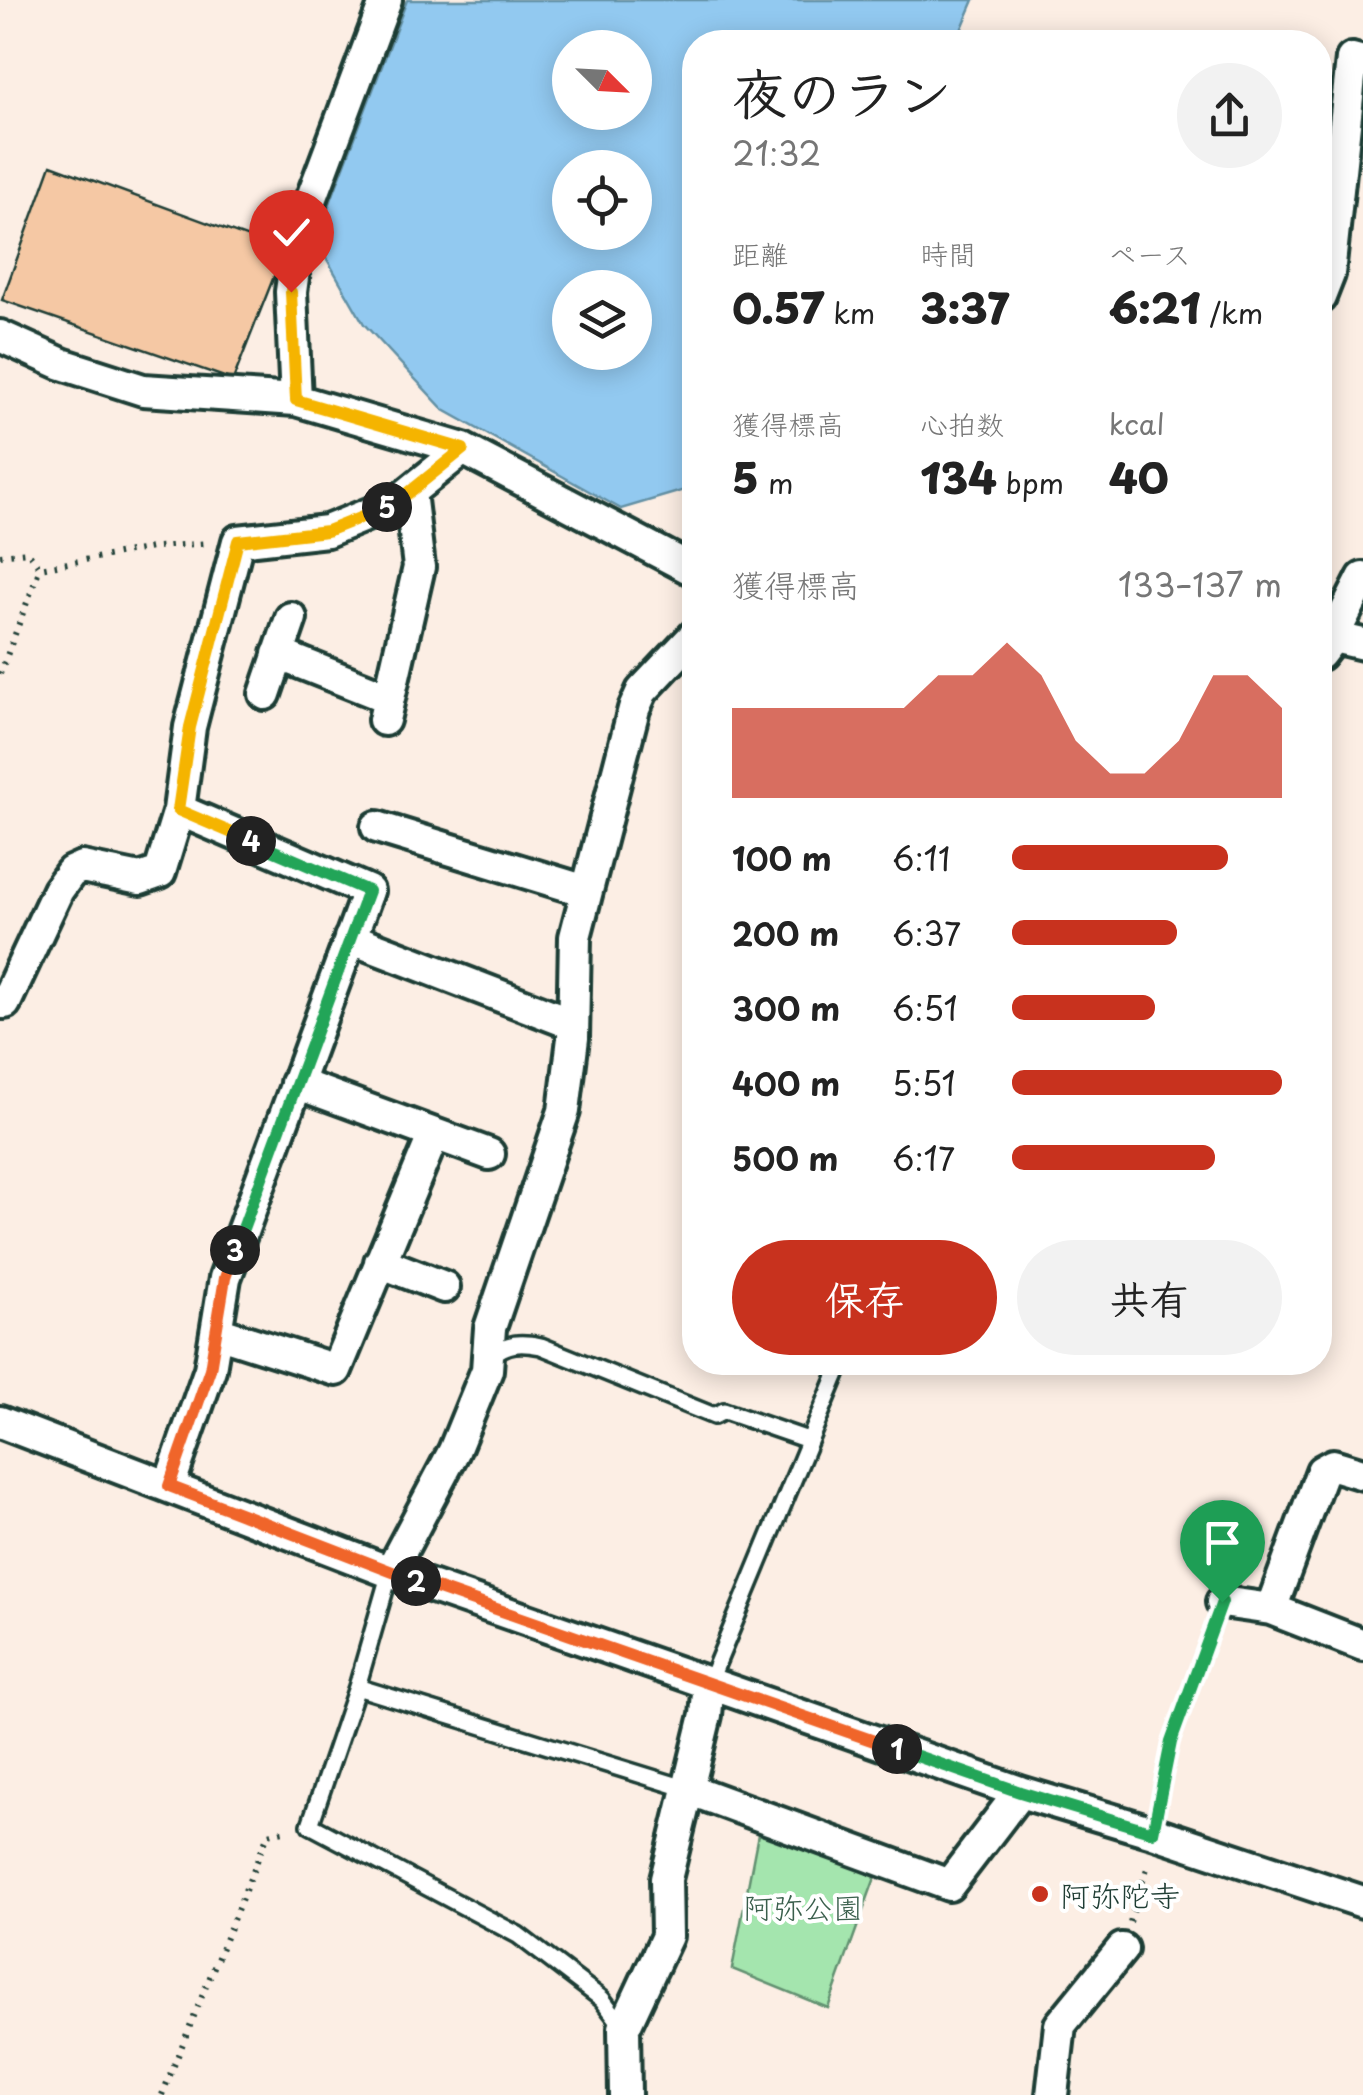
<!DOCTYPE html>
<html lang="ja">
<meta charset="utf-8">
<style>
body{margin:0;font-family:"Playpen Sans","Klee One",sans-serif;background:#f2f2f2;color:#222;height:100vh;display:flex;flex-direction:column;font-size:38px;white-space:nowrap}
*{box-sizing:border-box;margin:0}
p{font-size:32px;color:#767676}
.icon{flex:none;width:55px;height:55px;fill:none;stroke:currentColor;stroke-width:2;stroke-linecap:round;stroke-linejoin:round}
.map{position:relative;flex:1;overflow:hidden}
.side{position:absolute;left:682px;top:30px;width:650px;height:1345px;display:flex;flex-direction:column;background:#fff;border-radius:40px;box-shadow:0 5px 25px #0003}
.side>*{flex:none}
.needle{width:65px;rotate:114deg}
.fabs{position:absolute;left:552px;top:30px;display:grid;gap:20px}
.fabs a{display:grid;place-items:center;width:100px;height:100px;border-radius:50%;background:#fff;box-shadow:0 5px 25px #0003;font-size:50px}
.pin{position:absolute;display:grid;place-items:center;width:85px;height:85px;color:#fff;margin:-102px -42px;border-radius:50% 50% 50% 0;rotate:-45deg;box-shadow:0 0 10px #0007}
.pin .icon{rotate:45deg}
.km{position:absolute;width:50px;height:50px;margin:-25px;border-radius:50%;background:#222;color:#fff;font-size:28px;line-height:50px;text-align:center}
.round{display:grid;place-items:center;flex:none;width:105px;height:105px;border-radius:52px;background:#f2f2f2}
.overview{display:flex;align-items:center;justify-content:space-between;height:170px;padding:0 50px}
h1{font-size:55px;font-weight:800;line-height:75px}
.stats{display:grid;grid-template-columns:repeat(3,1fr);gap:15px;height:170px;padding:10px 50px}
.stats div{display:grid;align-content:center}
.stats b{font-size:42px;font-weight:800}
.stats small{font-size:28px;font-weight:400}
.stats p{font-size:28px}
.chart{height:280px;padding:20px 50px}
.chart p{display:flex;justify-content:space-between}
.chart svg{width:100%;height:180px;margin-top:10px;fill:#c8321e;opacity:.7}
.action{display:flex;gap:20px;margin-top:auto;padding:20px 50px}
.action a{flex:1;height:115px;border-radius:60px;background:#c8321e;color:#fff;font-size:40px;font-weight:800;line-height:115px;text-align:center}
.action a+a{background:#f2f2f2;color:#222}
ul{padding:0 50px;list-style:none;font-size:32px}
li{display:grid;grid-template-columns:160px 120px 1fr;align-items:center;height:75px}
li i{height:25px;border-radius:12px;background:#c8321e}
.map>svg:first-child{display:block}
</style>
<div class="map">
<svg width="1363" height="2095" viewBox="0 0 1363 2095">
<rect width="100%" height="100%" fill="#fceee4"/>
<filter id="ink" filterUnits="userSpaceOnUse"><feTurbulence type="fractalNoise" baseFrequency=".01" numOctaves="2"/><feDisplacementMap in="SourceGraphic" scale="20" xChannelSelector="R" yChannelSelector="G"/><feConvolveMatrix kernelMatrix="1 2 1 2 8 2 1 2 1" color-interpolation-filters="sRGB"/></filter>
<g filter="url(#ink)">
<path fill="#a4e5ae" stroke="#629171" stroke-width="2.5" d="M759 1829 877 1872 828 2008 732 1969Z"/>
<path fill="#92c9f0" stroke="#6491a5" stroke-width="2.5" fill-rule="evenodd" d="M407 0H974L956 42H695V487L621 509 444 410 364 324 316 240ZM570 48H635V112H570ZM570 168H635V232H570ZM570 288H635V352H570Z"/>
<path fill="#f5c8a4" stroke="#1f3d34" stroke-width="2.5" d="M51 165 284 251 233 380 2 300Z"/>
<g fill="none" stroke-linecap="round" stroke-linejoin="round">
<g stroke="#1f3d34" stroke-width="22">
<path id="service" d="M491 1356C507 1342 521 1342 541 1346L714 1416 724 1411 808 1440
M390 1572 357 1687 310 1825 518 1935 602 1999 624 2028
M709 1683 842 1362
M357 1687 688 1789"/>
</g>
<g stroke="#1f3d34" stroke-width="38">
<path id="minor" d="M1320 297 1329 274 1352 59 1363 62
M0 336 62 364 143 390 296 400 463 449 695 571
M296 400 291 292 299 232 386 0
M1320 634 1363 644
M278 654 389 698
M1320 654 1333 637 1363 578
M265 694 291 618
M384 720 419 567 410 492
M377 827 586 891
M350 938 573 1024
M0 1003H5L58 890 71 872 82 867 140 879 160 872 179 810 190 727 238 541 327 531 396 503 463 449
M296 1083 489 1154
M380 1262 444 1287
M217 1332 336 1370 434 1134
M0 1422 390 1572 1020 1792 1153 1832 1363 1902
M169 1486 210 1369 225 1278 368 891 179 810
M390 1572 454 1451 487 1370 490 1328 564 1111 573 1038 575 937 634 709 642 691 695 635
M1222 1602 1271 1609 1363 1645
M1271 1609 1322 1471 1333 1465 1363 1474
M688 1789 949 1885 1020 1792
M625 2095 624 2028 667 1936 666 1879 706 1715 709 1683
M1052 2095 1060 2025 1122 1949"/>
</g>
<path stroke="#1f3d34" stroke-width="6" stroke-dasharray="2.5 8" stroke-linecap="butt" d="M0 555 28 552 40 568 157 547 208 543
M0 674 40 568
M1157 1805 1171 1741 1212 1626
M1130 1922 1149 1862
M162 2095 268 1834 289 1830"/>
<use href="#service" stroke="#fff" stroke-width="15"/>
<use href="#minor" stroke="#fff" stroke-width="30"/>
</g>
</g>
<g fill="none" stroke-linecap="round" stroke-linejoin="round" filter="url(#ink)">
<g stroke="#fff" stroke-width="20">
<path id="split-1" d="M897 1749 1020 1792 1153 1832 1171 1742 1222 1602"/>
</g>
<g stroke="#fff" stroke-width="20">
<path id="split-2" d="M416 1581 897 1749"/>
</g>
<g stroke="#fff" stroke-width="20">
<path id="split-3" d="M235 1250 225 1278 210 1369 169 1486 416 1581"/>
</g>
<g stroke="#fff" stroke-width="20">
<path id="split-4" d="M235 1250 368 891 251 841"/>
</g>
<g stroke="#fff" stroke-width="20">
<path id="split-5" d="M251 841 178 810 190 727 238 541 327 531 387 507"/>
</g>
<g stroke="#fff" stroke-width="20">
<path id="split-6" d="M291 292 296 400 463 449 396 503 387 507"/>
</g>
<use href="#split-1" stroke="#22a559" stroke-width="12"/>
<use href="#split-2" stroke="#f0652b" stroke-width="12"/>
<use href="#split-3" stroke="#f0652b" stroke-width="12"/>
<use href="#split-4" stroke="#22a559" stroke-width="12"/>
<use href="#split-5" stroke="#f5b400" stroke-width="12"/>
<use href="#split-6" stroke="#f5b400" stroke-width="12"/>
</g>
<circle fill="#c8321e" stroke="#fff" stroke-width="4" cx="1040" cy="1894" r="10"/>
<g text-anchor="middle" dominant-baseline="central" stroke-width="8" stroke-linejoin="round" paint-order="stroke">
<g font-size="30" fill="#1f3d34" stroke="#fff" text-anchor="start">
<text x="1060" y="1894">阿弥陀寺</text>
</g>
<g font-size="30" fill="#3a5f4c" stroke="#fff">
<text x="803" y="1906">阿弥公園</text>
</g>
</g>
</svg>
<div class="fabs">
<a><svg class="needle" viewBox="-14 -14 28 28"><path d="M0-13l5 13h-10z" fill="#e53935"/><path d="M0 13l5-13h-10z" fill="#767676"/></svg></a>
<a><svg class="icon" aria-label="locate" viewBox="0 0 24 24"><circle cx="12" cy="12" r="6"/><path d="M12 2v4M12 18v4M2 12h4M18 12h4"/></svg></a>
<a><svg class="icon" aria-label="layers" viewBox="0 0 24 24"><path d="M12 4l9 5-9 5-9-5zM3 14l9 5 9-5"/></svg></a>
</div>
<div class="pin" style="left:1222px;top:1602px;background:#1e9e55"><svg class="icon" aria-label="arrive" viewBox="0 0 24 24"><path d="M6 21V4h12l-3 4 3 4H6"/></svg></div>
<div class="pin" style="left:291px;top:292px;background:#d93025"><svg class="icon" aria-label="check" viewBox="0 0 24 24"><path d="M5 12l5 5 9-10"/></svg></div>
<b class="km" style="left:897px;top:1749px">1</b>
<b class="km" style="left:416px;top:1581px">2</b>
<b class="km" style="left:235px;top:1250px">3</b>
<b class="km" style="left:251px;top:841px">4</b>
<b class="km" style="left:387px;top:507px">5</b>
<section class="side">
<div class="overview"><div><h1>夜のラン</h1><p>21:32</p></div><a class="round"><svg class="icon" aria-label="share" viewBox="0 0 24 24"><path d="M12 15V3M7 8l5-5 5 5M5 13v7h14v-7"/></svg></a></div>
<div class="stats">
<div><p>距離</p><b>0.57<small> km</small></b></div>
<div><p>時間</p><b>3:37</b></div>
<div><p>ペース</p><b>6:21<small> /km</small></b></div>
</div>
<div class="stats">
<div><p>獲得標高</p><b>5<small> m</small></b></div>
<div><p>心拍数</p><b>134<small> bpm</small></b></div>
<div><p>kcal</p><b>40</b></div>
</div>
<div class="chart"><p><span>獲得標高</span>133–137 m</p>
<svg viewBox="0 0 160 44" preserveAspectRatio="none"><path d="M0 44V22L10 22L20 22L30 22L40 22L50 22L60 14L70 14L80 6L90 14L100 30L110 38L120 38L130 30L140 14L150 14L160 22V44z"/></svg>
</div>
<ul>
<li><b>100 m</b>6:11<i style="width:80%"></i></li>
<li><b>200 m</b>6:37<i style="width:61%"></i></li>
<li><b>300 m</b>6:51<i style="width:53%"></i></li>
<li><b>400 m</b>5:51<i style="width:100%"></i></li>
<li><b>500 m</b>6:17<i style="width:75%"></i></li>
</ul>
<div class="action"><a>保存</a><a>共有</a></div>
</section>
</div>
